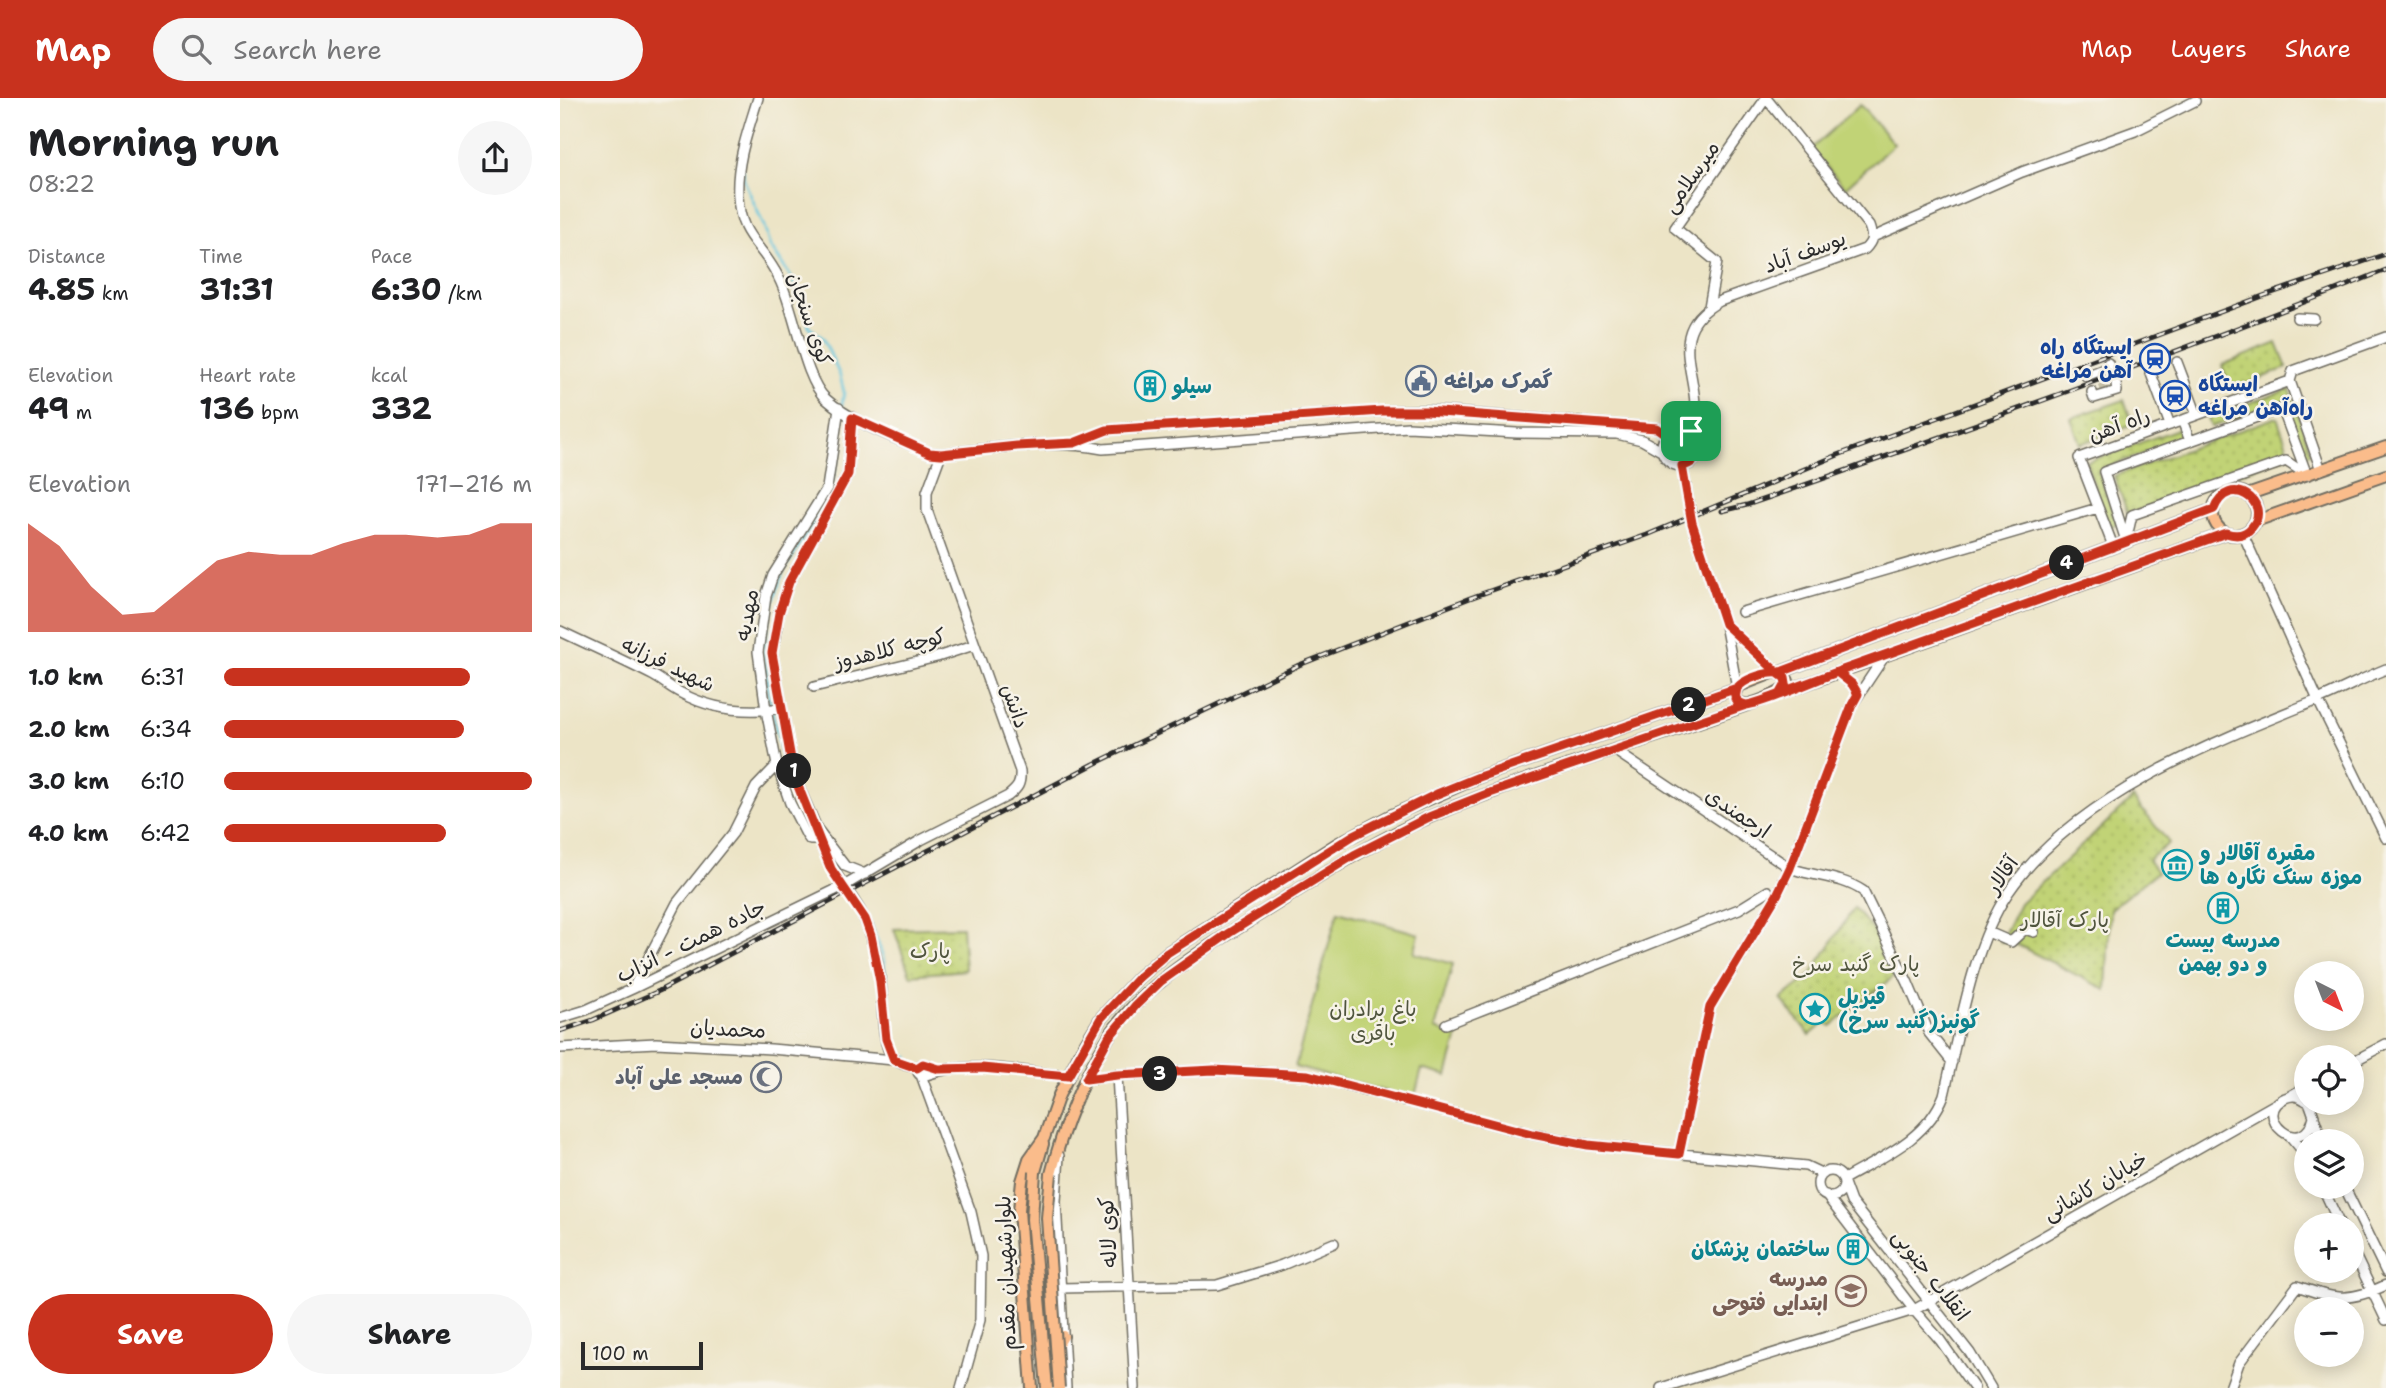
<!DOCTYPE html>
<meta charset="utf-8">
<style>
body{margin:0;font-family:"Shantell Sans","Playpen Sans Arabic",sans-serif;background:#f6f6f6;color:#202124;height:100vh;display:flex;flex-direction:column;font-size:26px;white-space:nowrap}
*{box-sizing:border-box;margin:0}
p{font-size:23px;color:#757577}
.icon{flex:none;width:38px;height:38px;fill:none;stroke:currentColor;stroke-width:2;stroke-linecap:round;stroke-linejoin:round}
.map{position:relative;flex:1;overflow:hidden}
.sheet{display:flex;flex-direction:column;background:#fff;width:560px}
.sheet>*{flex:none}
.needle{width:46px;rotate:138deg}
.buttons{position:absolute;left:1734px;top:863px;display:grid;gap:14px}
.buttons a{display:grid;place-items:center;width:70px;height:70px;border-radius:50%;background:#fff;box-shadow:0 4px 18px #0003;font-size:35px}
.scale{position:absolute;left:21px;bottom:18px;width:122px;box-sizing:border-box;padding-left:7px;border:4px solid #2b2b2b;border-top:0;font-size:19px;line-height:24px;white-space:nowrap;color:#2b2b2b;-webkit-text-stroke:5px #f7f3e8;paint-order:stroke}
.pin{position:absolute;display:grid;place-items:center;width:60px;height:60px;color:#fff;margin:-30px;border-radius:14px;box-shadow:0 4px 10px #0006}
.km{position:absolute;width:35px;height:35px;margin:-18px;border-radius:50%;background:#222;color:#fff;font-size:19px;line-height:35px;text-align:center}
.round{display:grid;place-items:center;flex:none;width:74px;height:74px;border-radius:37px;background:#f6f6f6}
.overview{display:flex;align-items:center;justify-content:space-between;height:119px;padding:0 28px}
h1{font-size:38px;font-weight:700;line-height:52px}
.metrics{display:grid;grid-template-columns:repeat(3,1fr);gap:10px;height:119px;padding:7px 28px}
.metrics div{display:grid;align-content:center}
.metrics b{font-size:30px;font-weight:700}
.metrics small{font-size:19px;font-weight:400}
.metrics p{font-size:19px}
.chart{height:196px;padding:14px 28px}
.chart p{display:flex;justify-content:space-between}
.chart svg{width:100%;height:126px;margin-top:7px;fill:#c8321e;opacity:.7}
.action{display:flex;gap:14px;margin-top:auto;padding:14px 28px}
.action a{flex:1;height:80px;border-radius:42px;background:#c8321e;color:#fff;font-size:28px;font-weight:700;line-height:80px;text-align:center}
.action a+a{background:#f6f6f6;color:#202124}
ul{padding:0 28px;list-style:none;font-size:23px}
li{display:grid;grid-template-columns:112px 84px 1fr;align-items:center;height:52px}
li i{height:18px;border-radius:9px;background:#c8321e}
header{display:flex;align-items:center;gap:42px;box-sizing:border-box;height:98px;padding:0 35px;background:#c8321e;color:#fff}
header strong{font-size:33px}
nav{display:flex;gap:38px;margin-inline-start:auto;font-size:24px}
.search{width:490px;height:63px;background:#f6f6f6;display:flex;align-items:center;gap:18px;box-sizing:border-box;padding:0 24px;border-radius:38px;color:#757577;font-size:26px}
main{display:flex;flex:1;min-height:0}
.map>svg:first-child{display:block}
</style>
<header>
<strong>Map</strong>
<div class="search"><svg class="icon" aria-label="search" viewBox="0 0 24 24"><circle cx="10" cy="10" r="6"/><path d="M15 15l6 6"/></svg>Search here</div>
<nav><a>Map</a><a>Layers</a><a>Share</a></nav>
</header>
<main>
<section class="sheet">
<div class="overview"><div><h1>Morning run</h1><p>08:22</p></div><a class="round"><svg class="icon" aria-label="share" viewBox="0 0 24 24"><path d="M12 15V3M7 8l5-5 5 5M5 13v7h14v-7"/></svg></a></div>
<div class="metrics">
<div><p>Distance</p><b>4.85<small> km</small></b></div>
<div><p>Time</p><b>31:31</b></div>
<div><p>Pace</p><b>6:30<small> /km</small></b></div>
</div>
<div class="metrics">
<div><p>Elevation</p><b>49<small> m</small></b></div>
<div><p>Heart rate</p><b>136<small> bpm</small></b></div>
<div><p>kcal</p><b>332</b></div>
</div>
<div class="chart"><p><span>Elevation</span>171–216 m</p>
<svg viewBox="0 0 160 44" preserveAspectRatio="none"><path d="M0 44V6L10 14L20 28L30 38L40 37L50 28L60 19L70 16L80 17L90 17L100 13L110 10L120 10L130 11L140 10L150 6L160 6V44z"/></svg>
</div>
<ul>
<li><b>1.0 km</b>6:31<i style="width:80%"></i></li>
<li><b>2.0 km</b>6:34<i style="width:78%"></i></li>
<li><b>3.0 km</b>6:10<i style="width:100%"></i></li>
<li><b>4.0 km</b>6:42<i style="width:72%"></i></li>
</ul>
<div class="action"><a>Save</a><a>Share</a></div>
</section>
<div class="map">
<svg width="1826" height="1290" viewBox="0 0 1826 1290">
<defs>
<pattern id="park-dots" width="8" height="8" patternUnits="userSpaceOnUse" patternTransform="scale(1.75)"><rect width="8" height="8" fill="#c1d376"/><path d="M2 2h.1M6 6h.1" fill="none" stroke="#a6b566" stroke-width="1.8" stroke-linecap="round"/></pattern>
</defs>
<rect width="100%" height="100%" fill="#f7f3e8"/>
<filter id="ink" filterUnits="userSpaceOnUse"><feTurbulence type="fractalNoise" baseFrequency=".0143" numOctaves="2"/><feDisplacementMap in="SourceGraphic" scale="14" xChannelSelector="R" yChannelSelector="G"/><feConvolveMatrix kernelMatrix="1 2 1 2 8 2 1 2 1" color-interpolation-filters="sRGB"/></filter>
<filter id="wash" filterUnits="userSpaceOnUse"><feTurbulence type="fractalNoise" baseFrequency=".00686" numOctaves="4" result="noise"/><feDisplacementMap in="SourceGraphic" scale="28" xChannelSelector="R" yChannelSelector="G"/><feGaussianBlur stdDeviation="1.57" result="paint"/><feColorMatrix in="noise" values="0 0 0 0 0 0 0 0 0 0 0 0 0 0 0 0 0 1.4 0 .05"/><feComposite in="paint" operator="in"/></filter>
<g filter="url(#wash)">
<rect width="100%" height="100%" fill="#ece4c6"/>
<path fill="#c1d376" stroke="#767f50" stroke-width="2" d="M1300 7 1334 46 1285 90 1251 51Z
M778 813 859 836 854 855 893 866 875 931 898 938 887 978 862 971 854 1001 735 969Z"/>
<path fill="url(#park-dots)" stroke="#767f50" stroke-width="2" d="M1717 245 1727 270 1671 292 1662 267Z
M1730 291 1751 355 1743 358 1725 304 1651 329 1648 319Z
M1564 302 1573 327 1520 346 1511 320Z
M1717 319 1730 357 1568 416 1554 378Z
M1618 331 1622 342 1538 372 1557 426 1549 429 1526 364Z
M1573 700 1609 745 1588 762 1597 774 1550 811 1546 892 1452 844H1441L1460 805Z
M1294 810 1325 846 1337 876 1271 928 1265 925 1250 937 1221 901 1250 878Z
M402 829 405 872 350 877 334 831Z"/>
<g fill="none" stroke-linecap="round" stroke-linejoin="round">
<path stroke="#64c7e1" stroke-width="2.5" d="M183 71 184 82 204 128 209 146 231 179 240 198 249 229 263 240 280 278 284 294 281 311
M246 726 224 669 209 598 204 552 209 518 223 474 268 401 279 355 280 335
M311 827 323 859 336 952 341 958 349 959"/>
</g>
</g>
<g filter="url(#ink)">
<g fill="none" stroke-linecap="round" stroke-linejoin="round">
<path stroke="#c5bfa7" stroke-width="9" stroke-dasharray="9 4.5" stroke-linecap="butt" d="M1539 272 1546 295"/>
<g stroke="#6f6c61" stroke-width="12">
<path id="minor" d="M198 0C188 33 176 64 178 98 180 138 198 143 215 173 235 205 242 279 266 301 294 326 335 339 370 355L381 356C435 350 489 341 543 351L848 329 957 335 1057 336 1082 342 1103 354
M1313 139 1462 74 1575 33 1635 3
M1149 209 1157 164 1115 130 1206 0
M1737 220 1754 221
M1617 264 1637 317
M1525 273 1526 278 1549 269 1548 265
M1590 273 1610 327
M1730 283 1733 273 1826 239
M1532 294 1534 300 1557 293 1556 286
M292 320 288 376 229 484 219 515 212 555 234 678 258 733 285 768 305 776
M1622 322 1630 343
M1102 349a19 19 0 1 1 38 0a19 19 0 1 1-38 0Z
M1131 333C1149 285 1097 237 1160 203L1305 151C1313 143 1313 139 1309 128L1206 0
M516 345 547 332 823 313 866 312 1097 330 1107 337
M1122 367 1129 407
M1132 425 1165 526
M1683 436 1758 602 1826 740
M1566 443 1544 374 1722 310 1747 377
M1566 443 1572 417 1726 363 1747 377
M1553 448 1519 360 1730 283 1761 372
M1182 514 1538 410
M0 533C31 548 63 562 94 578 103 583 111 590 121 595 152 612 188 615 222 610
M1277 574 1292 586 1298 596
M254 589 377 559 414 547
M1177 590 1165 526 1218 575
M1059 651 1060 656 1230 770C1255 779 1281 778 1303 793L1348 885 1369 935 1392 964
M258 733 259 738 255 742H250L247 738 230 705 217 667 206 612 198 554 206 498 213 477 267 390 279 310
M259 738C268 776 301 801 311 838 315 853 319 870 321 886 323 904 321 947 333 960 338 966 350 968 357 970
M289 785 361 742 448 698C458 690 461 686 460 673L367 412V394L381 356
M1428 834 1451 844 1465 831 1474 834
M73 890 117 805 173 735 196 689 217 667
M0 920 26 912 72 891 275 792
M886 926 1179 811 1208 793
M0 950 96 945 211 951 334 962
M1792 964 1826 946
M357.5 972a5.5 5.5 0 1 1 11 0a5.5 5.5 0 1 1-11 0Z
M361 977 411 1114 421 1158 420 1222 401 1290
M366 977C410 961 462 974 507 978
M557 977 575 1290
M526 981 557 977 654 972 748 977 967 1035 1029 1047 1246 1068 1263 1076
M1730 998 1746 989
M1746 1003C1740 998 1733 996 1725 1000 1689 1017 1744 1065 1754 1018L1749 1004
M1755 1022 1762 1043
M1730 1038 1746 1057
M1119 1056 1150 909 1217 797 1230 770 1292 607 1326 556
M499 1058 496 1103 506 1290
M1258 1086a13 13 0 1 1 26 0a13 13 0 1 1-26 0Z
M1284 1081C1322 1059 1367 1041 1384 997 1399 935 1412 848 1448 795 1512 700 1650 645 1753 604 1778 594 1801 581 1826 571
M1284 1085 1291 1104 1410 1255 1431 1290
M1762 1088 1780 1127
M1784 1088 1826 1174
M1266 1097 1354 1212 1380 1242 1414 1290
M1792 1151 1826 1222
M500 1190 657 1187 722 1167 774 1145
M1101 1290 1354 1212 1719 1004
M1670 1290 1679 1265 1737 1188C1775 1201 1788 1205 1826 1187"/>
</g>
<g stroke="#6f6c61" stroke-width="14">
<path id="major" d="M1653 415a22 22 0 1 1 44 0a22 22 0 1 1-44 0Z
M1687 397 1826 349
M1696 423 1826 377
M1215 574C1253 587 1197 604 1187 607L1177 604 1175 597 1179 588Z
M1218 575 1654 411
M1221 595 1666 435
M475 1074 483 1046
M491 1076C503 1029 522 981 548 940 578 892 642 852 689 823 749 786 808 745 872 718 975 675 1082 645 1187 607
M491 1251 499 1245 503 1238
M472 1290 459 1112 462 1083 469 1061 484 1040 499 997 521 953 541 920 578 880 607 855 777 746 830 718 919 679 1177 590"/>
</g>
<use href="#minor" stroke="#fff" stroke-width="9"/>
<use href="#major" stroke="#fabc8b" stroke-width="10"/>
<g stroke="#2b2b2b" stroke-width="5">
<path id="rail" d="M1162 413 1187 407C1401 333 1615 256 1826 172
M0 933 33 922 99 893 534 666 739 567 910 500 1087 437 1278 357 1703 198 1826 156"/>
</g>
<use href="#rail" stroke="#f7f3e8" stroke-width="2.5" stroke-dasharray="8" stroke-linecap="butt"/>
<g stroke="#6f6c61" stroke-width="12" stroke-linecap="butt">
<path id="minor-bridge" d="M1129 407 1132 425
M275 792 289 785"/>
</g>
<g stroke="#6f6c61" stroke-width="14" stroke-linecap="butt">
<path id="major-bridge" d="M475 1074 472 1121 487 1290
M491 1076 487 1120 499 1290"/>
</g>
<use href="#minor-bridge" stroke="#fff" stroke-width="9"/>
<use href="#major-bridge" stroke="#fabc8b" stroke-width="10"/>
</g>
</g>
<g fill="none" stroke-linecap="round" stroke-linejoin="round" filter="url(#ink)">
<g stroke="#fff" stroke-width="14">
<path id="route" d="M1131 333 1117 331 1107 337 1097 330 866 313H822L547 332 514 345 457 348 381 356 370 355 292 320 288 376 229 484 219 515 212 555 234 678 271 771 305 821 311 838 320 883 326 941 334 962 357 970 363 966 379 971 422 970 508 978 541 920 578 880 607 855 794 737 877 696 919 679 1177 590 1175 601C1178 604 1179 607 1184 607 1194 609 1263 579 1277 574L1292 586 1298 596 1292 607 1230 770 1217 797 1150 909 1119 1056 1028 1047 972 1036 748 977 654 972 557 977 526 981 549 939 576 907 601 883 669 835 794 757 869 719 927 696 1186 607C1176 605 1170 595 1180 587 1188 580 1207 574 1218 575L1654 411C1668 374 1713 404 1692 429 1685 438 1675 438 1666 435L1277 574 1221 595 1226 586 1225 580 1218 575 1165 526 1132 425 1122 368C1141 364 1146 345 1131 333"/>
</g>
<use href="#route" stroke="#c8321e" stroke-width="9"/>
</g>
<defs>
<g id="station-ring" transform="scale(1.575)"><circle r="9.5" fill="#f7f3e8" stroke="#1a4fb4" stroke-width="1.5"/><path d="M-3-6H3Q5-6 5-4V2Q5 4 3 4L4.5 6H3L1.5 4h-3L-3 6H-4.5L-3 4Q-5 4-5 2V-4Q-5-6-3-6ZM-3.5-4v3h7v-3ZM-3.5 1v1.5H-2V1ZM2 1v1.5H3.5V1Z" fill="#1a4fb4"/></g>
<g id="civic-ring" transform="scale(1.575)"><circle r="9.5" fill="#f7f3e8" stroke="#5c6f8a" stroke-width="1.5"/><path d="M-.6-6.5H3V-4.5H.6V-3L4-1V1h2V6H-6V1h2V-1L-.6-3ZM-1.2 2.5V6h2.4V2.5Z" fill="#5c6f8a"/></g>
<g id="building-ring" transform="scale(1.575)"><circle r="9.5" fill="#f7f3e8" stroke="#0f9aa8" stroke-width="1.5"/><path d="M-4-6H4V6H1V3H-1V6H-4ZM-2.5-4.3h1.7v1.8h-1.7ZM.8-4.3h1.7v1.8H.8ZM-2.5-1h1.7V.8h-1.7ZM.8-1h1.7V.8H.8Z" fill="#0f9aa8"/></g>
<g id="museum-ring" transform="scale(1.575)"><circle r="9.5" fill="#f7f3e8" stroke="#0f9aa8" stroke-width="1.5"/><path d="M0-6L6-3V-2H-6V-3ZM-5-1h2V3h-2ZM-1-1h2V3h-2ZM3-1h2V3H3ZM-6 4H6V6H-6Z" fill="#0f9aa8"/></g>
<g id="sight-ring" transform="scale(1.575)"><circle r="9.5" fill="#f7f3e8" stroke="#0f9aa8" stroke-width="1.5"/><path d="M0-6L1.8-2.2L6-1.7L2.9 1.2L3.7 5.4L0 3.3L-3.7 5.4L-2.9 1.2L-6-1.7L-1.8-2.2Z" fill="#0f9aa8"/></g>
<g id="mosque-ring" transform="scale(1.575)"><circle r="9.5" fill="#f7f3e8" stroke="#6b7280" stroke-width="1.5"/><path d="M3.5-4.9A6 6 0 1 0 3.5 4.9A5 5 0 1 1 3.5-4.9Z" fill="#6b7280"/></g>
<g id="school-ring" transform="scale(1.575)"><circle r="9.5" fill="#f7f3e8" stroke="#8d6e63" stroke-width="1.5"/><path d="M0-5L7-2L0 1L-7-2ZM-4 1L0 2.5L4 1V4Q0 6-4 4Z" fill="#8d6e63"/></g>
</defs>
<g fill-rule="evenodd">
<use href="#station-ring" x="1595" y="261"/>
<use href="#civic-ring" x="861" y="283"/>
<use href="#building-ring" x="590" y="288"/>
<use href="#station-ring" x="1615" y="298"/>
<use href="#museum-ring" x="1617" y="767"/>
<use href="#building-ring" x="1663" y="810"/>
<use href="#sight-ring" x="1255" y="911"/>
<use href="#mosque-ring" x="206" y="979"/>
<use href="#building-ring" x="1293" y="1151"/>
<use href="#school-ring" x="1291" y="1193"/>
</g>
<g text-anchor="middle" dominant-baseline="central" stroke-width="5" stroke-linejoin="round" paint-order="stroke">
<g font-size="21" fill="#2b2b2b" stroke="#f7f3e8">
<text transform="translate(1131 79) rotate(-55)">میرسلامی</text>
<text transform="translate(1245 154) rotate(-20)">یوسف آباد</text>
<text transform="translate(250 221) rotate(71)">کوی سنجان</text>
<text transform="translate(1559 327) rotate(-20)">راه آهن</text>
<text transform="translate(187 517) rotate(-80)">مهدیه</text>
<text transform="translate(330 551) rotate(-14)">کوچه کلاهدوز</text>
<text transform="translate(108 566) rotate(26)">شهید فرزانه</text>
<text transform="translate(455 608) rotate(70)">دانش</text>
<text transform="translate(1178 715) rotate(34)">ارجمندی</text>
<text transform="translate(1442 777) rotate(-55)">آقالار</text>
<text transform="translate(131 843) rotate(-26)">جاده همت - انزاب</text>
<text transform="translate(168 931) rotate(3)">محمدیان</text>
<text transform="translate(1535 1088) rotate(-30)">خیابان کاشانی</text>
<text transform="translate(548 1134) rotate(-93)">کوی لاله</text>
<text transform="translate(446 1175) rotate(-92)">بلوارشهیدان مقدم</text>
<text transform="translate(1371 1177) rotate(52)">انقلاب جنوبی</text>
</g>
<g font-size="21" font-weight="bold" fill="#164399" stroke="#f7f3e8" text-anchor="end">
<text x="1572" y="249">ایستگاه راه<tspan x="1572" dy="24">آهن مراغه</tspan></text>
<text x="1638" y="286" text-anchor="start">ایستگاه<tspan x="1638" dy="24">راه‌آهن مراغه</tspan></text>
</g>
<g font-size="21" font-weight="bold" fill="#4e5e75" stroke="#f7f3e8" text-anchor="start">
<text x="884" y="283">گمرک مراغه</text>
</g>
<g font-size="21" font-weight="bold" fill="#0d838f" stroke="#f7f3e8" text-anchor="start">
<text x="613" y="288">سیلو</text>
<text x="1640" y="755">مقبره آقالار و<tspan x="1640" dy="24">موزه سنگ نگاره ها</tspan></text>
<text x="1663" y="842" text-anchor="middle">مدرسه بیست<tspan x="1663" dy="24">و دو بهمن</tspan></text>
<text x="1278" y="899">قیزیل<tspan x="1278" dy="24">گونبز(گنبد سرخ)</tspan></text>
<text x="1270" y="1151" text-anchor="end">ساختمان پزشکان</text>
</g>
<g font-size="21" fill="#50553e" stroke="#f7f3e8">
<text x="1505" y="822">پارک آقالار</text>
<text x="370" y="853">پارک</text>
<text x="1296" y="866">پارک گنبد سرخ</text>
<text x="813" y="911">باغ برادران<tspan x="813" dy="24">باقری</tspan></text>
</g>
<g font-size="21" font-weight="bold" fill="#5b616d" stroke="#f7f3e8" text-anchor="end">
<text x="183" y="979">مسجد علی آباد</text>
</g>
<g font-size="21" font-weight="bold" fill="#785e54" stroke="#f7f3e8" text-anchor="end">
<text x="1268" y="1181">مدرسه<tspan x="1268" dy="24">ابتدایی فتوحی</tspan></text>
</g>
</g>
</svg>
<div class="buttons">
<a><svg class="needle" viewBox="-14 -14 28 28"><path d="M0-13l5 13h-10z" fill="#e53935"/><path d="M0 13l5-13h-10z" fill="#757577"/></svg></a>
<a><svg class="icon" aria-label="locate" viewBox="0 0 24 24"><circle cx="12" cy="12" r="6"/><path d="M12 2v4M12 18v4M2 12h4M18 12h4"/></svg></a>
<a><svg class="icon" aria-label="layers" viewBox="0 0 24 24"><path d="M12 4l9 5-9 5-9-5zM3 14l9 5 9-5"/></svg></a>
<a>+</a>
<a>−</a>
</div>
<div class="scale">100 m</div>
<div class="pin" style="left:1131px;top:333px;background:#1e9e55"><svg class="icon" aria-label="arrive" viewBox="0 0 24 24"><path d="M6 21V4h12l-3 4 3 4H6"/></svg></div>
<b class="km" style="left:234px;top:673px">1</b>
<b class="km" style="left:1129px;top:607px">2</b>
<b class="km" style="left:600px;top:976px">3</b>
<b class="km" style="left:1507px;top:465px">4</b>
</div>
</main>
